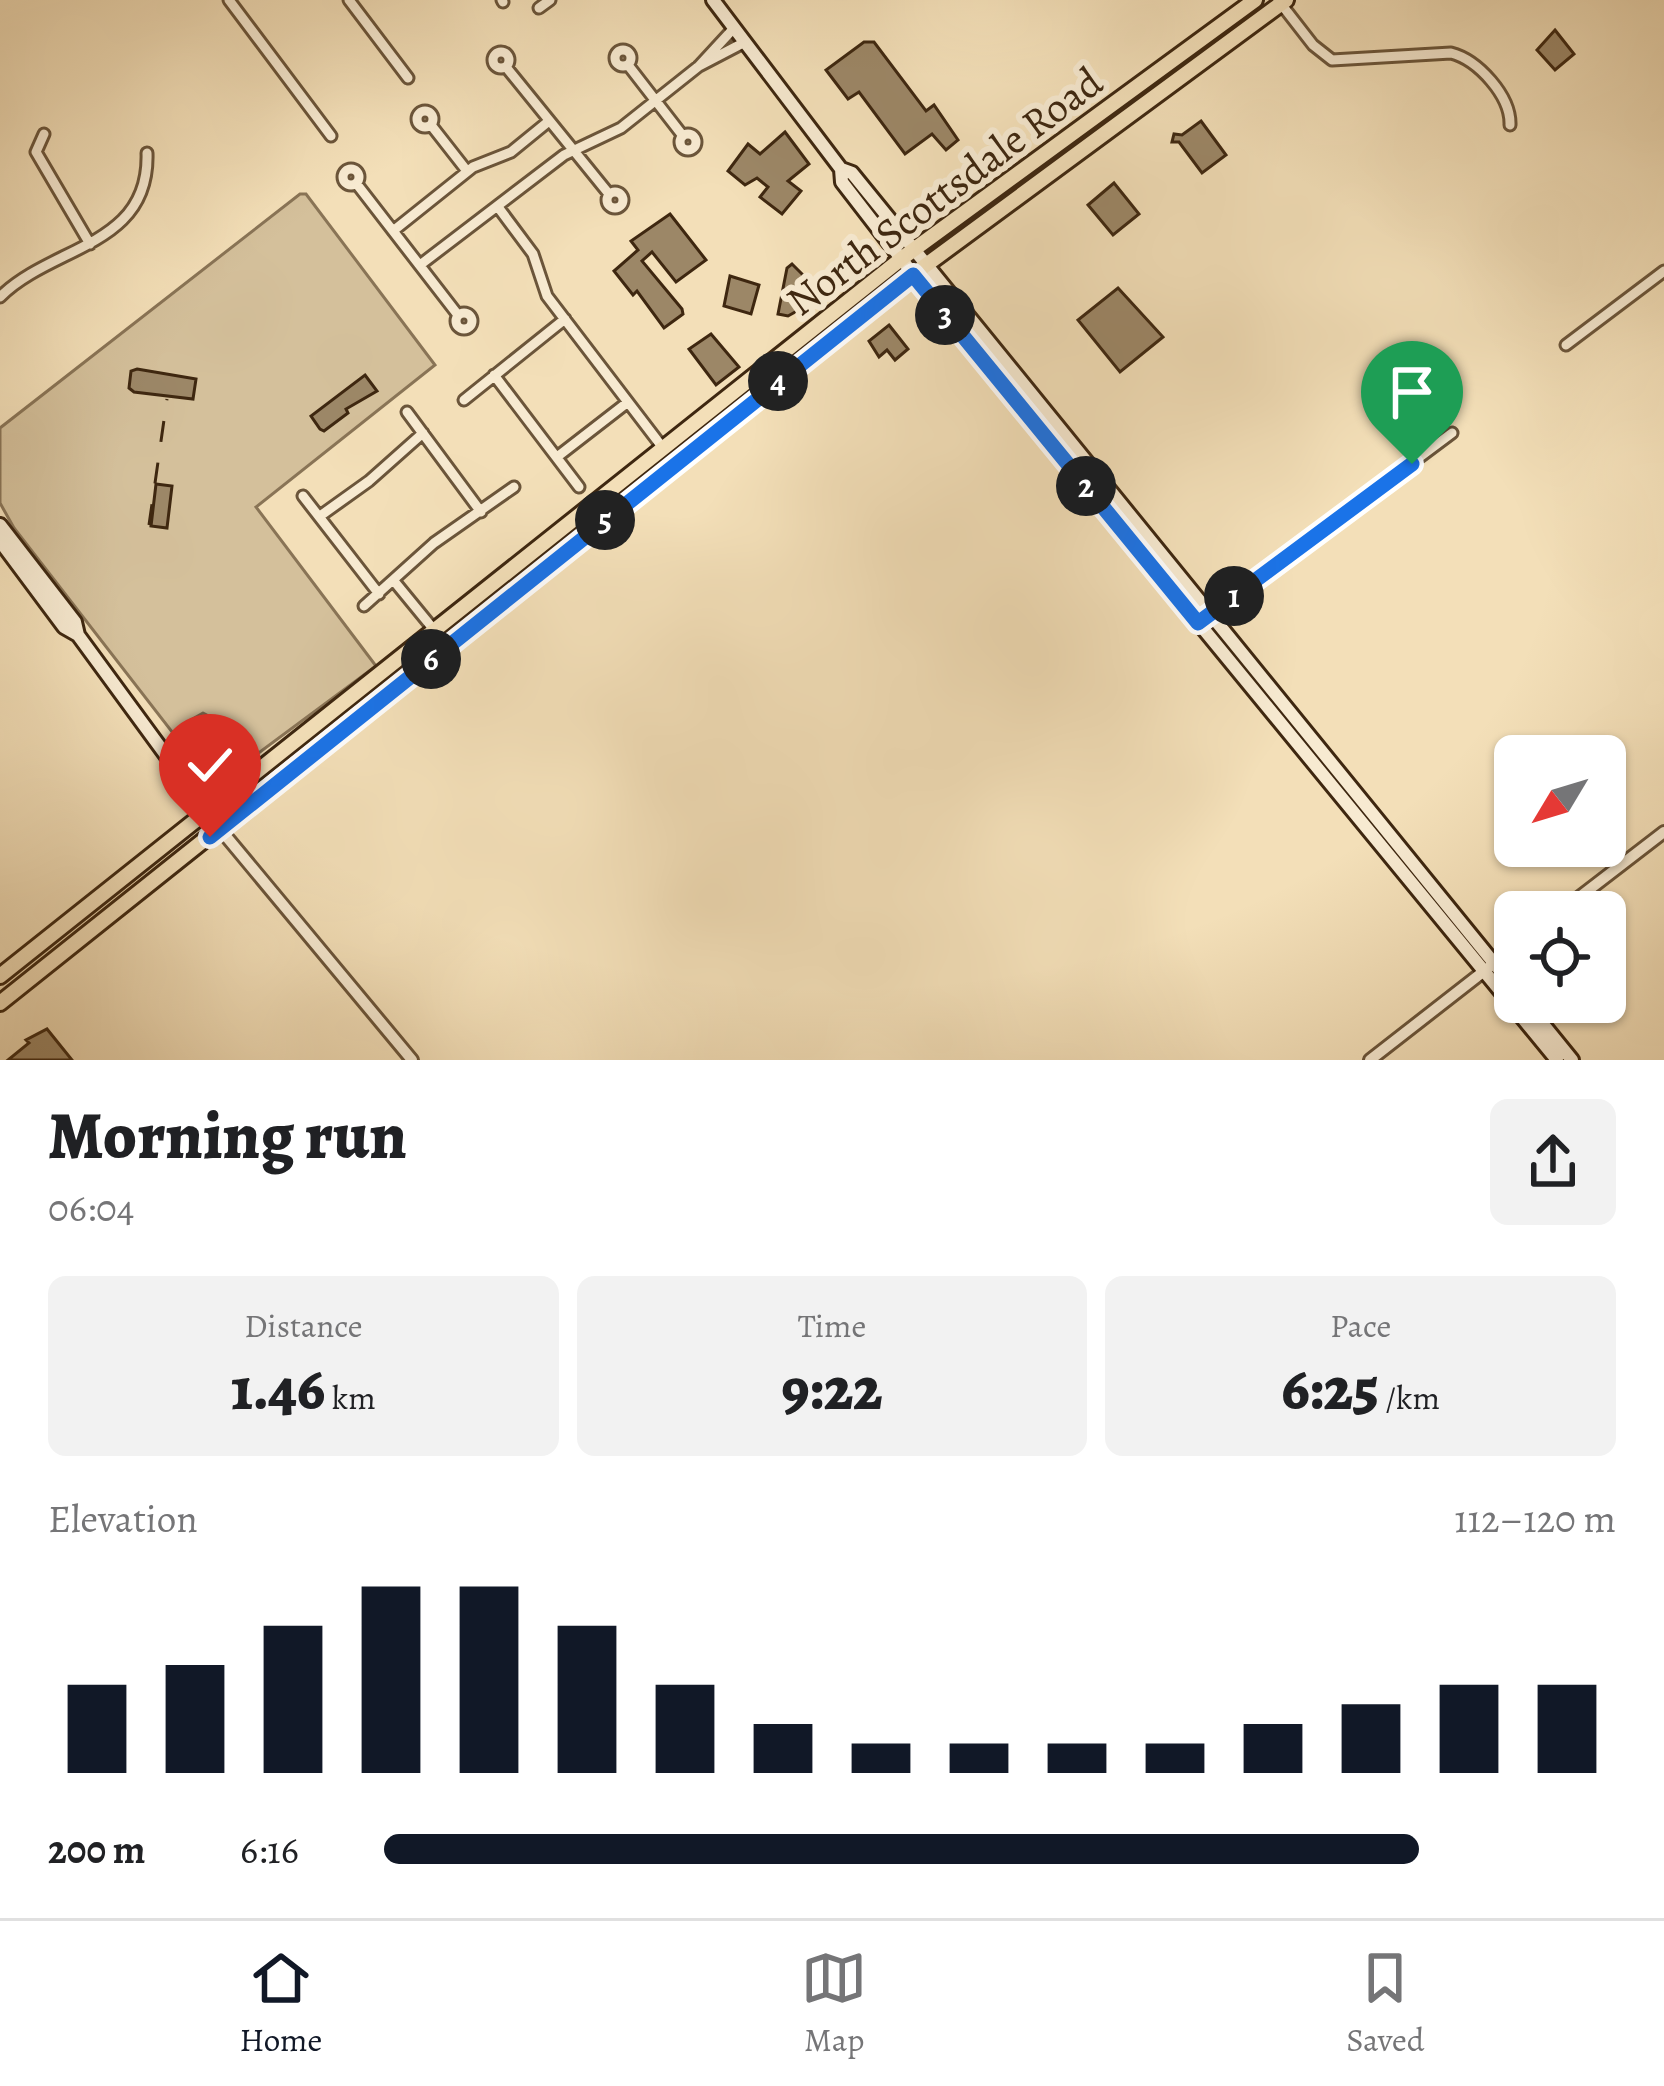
<!DOCTYPE html>
<meta charset="utf-8">
<style>
body{margin:0;font-family:Alegreya,serif;background:#f2f2f2;color:#202124;height:100vh;display:flex;flex-direction:column;font-size:45px;white-space:nowrap}
*{box-sizing:border-box;margin:0}
p{font-size:39px;color:#757577}
.icon{flex:none;width:66px;height:66px;fill:none;stroke:currentColor;stroke-width:2;stroke-linecap:round;stroke-linejoin:round}
.map{position:relative;height:1060px;overflow:hidden}
.side{display:flex;flex-direction:column;background:#fff;flex:1}
.side>*{flex:none}
.needle{width:78px;rotate:232deg}
.buttons{position:absolute;left:1494px;top:735px;display:grid;gap:24px}
.buttons a{display:grid;place-items:center;width:132px;height:132px;border-radius:18px;background:#fff;box-shadow:0 3px 9px #0004;font-size:60px}
.pin{position:absolute;display:grid;place-items:center;width:102px;height:102px;color:#fff;margin:-123px -51px;border-radius:50% 50% 50% 0;rotate:-45deg;box-shadow:0 0 12px #0007}
.pin .icon{rotate:45deg}
.km{position:absolute;width:60px;height:60px;margin:-30px;border-radius:50%;background:#222;color:#fff;font-size:33px;line-height:60px;text-align:center}
.round{display:grid;place-items:center;flex:none;width:126px;height:126px;border-radius:18px;background:#f2f2f2}
.summary{display:flex;align-items:center;justify-content:space-between;height:204px;padding:0 48px}
h1{font-size:66px;font-weight:800;line-height:90px}
.stats{display:grid;grid-template-columns:repeat(3,1fr);gap:18px;height:204px;padding:12px 48px}
.stats div{display:grid;align-content:center;border-radius:18px;background:#f2f2f2;text-align:center}
.stats b{font-size:60px;font-weight:800}
.stats small{font-size:33px;font-weight:400}
.stats p{font-size:33px}
.chart{height:336px;padding:24px 48px}
.chart p{display:flex;justify-content:space-between}
.chart svg{width:100%;height:216px;margin-top:12px;stroke:#111827;stroke-width:6}
ul{padding:0 48px;list-style:none;font-size:39px}
li{display:grid;grid-template-columns:192px 144px 1fr;align-items:center;height:90px}
li i{height:30px;border-radius:15px;background:#111827}
.dock{display:flex;justify-content:space-around;align-items:center;height:168px;border-top:3px solid #e0e0e0;background:#fff;font-size:33px;color:#757577}
.dock a{display:grid;justify-items:center;gap:6px}
.dock .current{color:#111827}
.map>svg:first-child{display:block}
</style>
<div class="map">
<svg width="1664" height="1060" viewBox="0 0 1664 1060">
<rect width="100%" height="100%" fill="#f3dfb8"/>
<filter id="stains"><feTurbulence type="fractalNoise" baseFrequency=".00167" numOctaves="4"/><feColorMatrix values="0 0 0 0 .2 0 0 0 0 .09 0 0 0 0 .02 0 0 0 .5 -.17"/></filter>
<radialGradient id="worn" r=".72"><stop offset=".6" stop-color="#630" stop-opacity="0"/><stop offset="1" stop-color="#630" stop-opacity=".3"/></radialGradient>
<path fill="#d4c09b" stroke="#897456" stroke-width="3" d="M300 194H306L435 365 256 507 376 666 214 786 14 528 0 503V428Z"/>
<g fill="none" stroke-linecap="round" stroke-linejoin="round">
<path stroke="#857053" stroke-width="3" d="M182 725 203 713 218 721 220 736 215 758 229 777"/>
</g>
<path fill="#9c8767" stroke="#3e2710" stroke-width="3" d="M1555 30 1574 54 1555 70 1537 50Z
M864 42H874L926 111 934 105 958 140 946 150 932 134 905 154 859 92 848 99 826 70Z
M1201 121 1226 155 1202 173 1179 142H1172L1174 134 1182 135Z
M785 132 809 164 788 181 801 191 782 214 760 197 768 187 757 178 745 185 728 171 748 144 760 154Z
M1114 183 1139 214 1113 235 1088 205Z
M670 214 706 260 676 282 652 252 642 261 682 309 683 314 664 328 637 291 633 295 614 271 638 250 631 241Z
M792 264 815 287 812 301 796 297 804 307 788 316 778 314 787 268Z
M730 276 759 285 751 314 724 306Z
M1118 288 1163 337 1120 372 1078 320Z
M889 325 908 349 895 360 887 350 879 357 869 341Z
M711 334 739 367 716 385 689 349Z
M137 369 196 379 193 399 134 392 129 388 131 371Z
M365 375 377 391 346 409 348 413 324 431 320 429 311 416Z
M156 484 172 486 167 528 151 526Z
M47 1029 72 1060H8L29 1043 26 1040Z"/>
<g fill="none" stroke-linecap="round" stroke-linejoin="round">
<g stroke="#6b553a" stroke-width="15">
<path id="minor" d="M229 0 331 136
M349 0 408 78
M502 0 503 2
M1278 0 1313 45 1332 60 1451 53C1478 60 1511 96 1510 125
M539 8 550 0
M615 58a8 8 0 1 1 16 0a8 8 0 1 1-16 0Z
M493 60a8 8 0 1 1 16 0a8 8 0 1 1-16 0Z
M628 65 683 136
M699 66 745 42
M506 67 609 194
M417 119a8 8 0 1 1 16 0a8 8 0 1 1-16 0Z
M431 125 467 171
M680 142a8 8 0 1 1 16 0a8 8 0 1 1-16 0Z
M44 134 36 152 90 244
M343 177a8 8 0 1 1 16 0a8 8 0 1 1-16 0Z
M356 183 458 315
M607 200a8 8 0 1 1 16 0a8 8 0 1 1-16 0Z
M498 207 533 254 547 296 663 448
M393 231 473 167 511 152 549 121
M420 265 564 155 621 128 699 66 734 28
M0 297C52 245 150 247 147 153
M456 321a8 8 0 1 1 16 0a8 8 0 1 1-16 0Z
M1566 345 1664 271
M494 375 579 487
M464 400 565 319
M407 412 481 512
M557 457 628 402
M303 496 379 594
M320 516 369 481 423 433
M394 581 435 631
M364 606 434 543 514 487
M1207 616 1452 433"/>
</g>
<g stroke="#6b553a" stroke-width="16">
<path id="tertiary" d="M220 829 412 1060
M1560 912 1664 832
M1370 1060 1515 947"/>
</g>
<g stroke="#3e2710" stroke-width="18">
<path id="secondary" d="M713 0 841 169 852 173 1515 989
M841 169 842 182 923 287 1557 1060
M0 525 75 622 78 635
M0 541 64 627 78 635 220 829
M1525 1002 1572 1060"/>
</g>
<g stroke="#3e2710" stroke-width="20">
<path id="primary" d="M0 976 901 259 1255 0
M0 1003 903 282 1286 0"/>
</g>
<use href="#minor" stroke="#f7ead1" stroke-width="9"/>
<use href="#tertiary" stroke="#f7ead1" stroke-width="10"/>
<use href="#secondary" stroke="#f7ead1" stroke-width="12"/>
<use href="#primary" stroke="#f3dfb8" stroke-width="14"/>
<path stroke="#3e2710" stroke-width="3" stroke-dasharray="21 21" stroke-linecap="butt" d="M149 525 167 399"/>
</g>
<g fill="none" stroke-linecap="round" stroke-linejoin="round">
<g stroke="#fff" stroke-width="24">
<path id="route" d="M210 837 913 275 1198 623 1412 464"/>
</g>
<use href="#route" stroke="#1a73e8" stroke-width="15"/>
</g>
<g text-anchor="middle" dominant-baseline="central" stroke-width="12" stroke-linejoin="round" paint-order="stroke">
<g font-size="42" fill="#3e2710" stroke="#f7ead1">
<text transform="translate(944 191) rotate(-37)">North Scottsdale Road</text>
</g>
</g>
<rect width="100%" height="100%" filter="url(#stains)"/>
<rect width="100%" height="100%" fill="url(#worn)"/>
</svg>
<div class="buttons">
<a><svg class="needle" viewBox="-14 -14 28 28"><path d="M0-13l5 13h-10z" fill="#e53935"/><path d="M0 13l5-13h-10z" fill="#757577"/></svg></a>
<a><svg class="icon" aria-label="locate" viewBox="0 0 24 24"><circle cx="12" cy="12" r="6"/><path d="M12 2v4M12 18v4M2 12h4M18 12h4"/></svg></a>
</div>
<div class="pin" style="left:1412px;top:464px;background:#1e9e55"><svg class="icon" aria-label="arrive" viewBox="0 0 24 24"><path d="M6 21V4h12l-3 4 3 4H6"/></svg></div>
<div class="pin" style="left:210px;top:837px;background:#d93025"><svg class="icon" aria-label="check" viewBox="0 0 24 24"><path d="M5 12l5 5 9-10"/></svg></div>
<b class="km" style="left:1234px;top:596px">1</b>
<b class="km" style="left:1086px;top:486px">2</b>
<b class="km" style="left:945px;top:315px">3</b>
<b class="km" style="left:778px;top:381px">4</b>
<b class="km" style="left:605px;top:520px">5</b>
<b class="km" style="left:431px;top:659px">6</b>
</div>
<section class="side">
<div class="summary"><div><h1>Morning run</h1><p>06:04</p></div><a class="round"><svg class="icon" aria-label="share" viewBox="0 0 24 24"><path d="M12 15V3M7 8l5-5 5 5M5 13v7h14v-7"/></svg></a></div>
<div class="stats">
<div><p>Distance</p><b>1.46<small> km</small></b></div>
<div><p>Time</p><b>9:22</b></div>
<div><p>Pace</p><b>6:25<small> /km</small></b></div>
</div>
<div class="chart"><p><span>Elevation</span>112–120 m</p>
<svg viewBox="0 0 160 44" preserveAspectRatio="none"><path d="M5 44V26M15 44V22M25 44V14M35 44V6M45 44V6M55 44V14M65 44V26M75 44V34M85 44V38M95 44V38M105 44V38M115 44V38M125 44V34M135 44V30M145 44V26M155 44V26"/></svg>
</div>
<ul>
<li><b>200 m</b>6:16<i style="width:84%"></i></li>
</ul>
</section>
<nav class="dock">
<a class="current"><svg class="icon" aria-label="home" viewBox="0 0 24 24"><path d="M3 11l9-7 9 7M6 9v11h12V9"/></svg>Home</a>
<a><svg class="icon" aria-label="map" viewBox="0 0 24 24"><path d="M3 6l6-2 6 2 6-2v14l-6 2-6-2-6 2zM9 4v14M15 6v14"/></svg>Map</a>
<a><svg class="icon" aria-label="saved" viewBox="0 0 24 24"><path d="M7 4h10v16l-5-4-5 4z"/></svg>Saved</a>
</nav>
